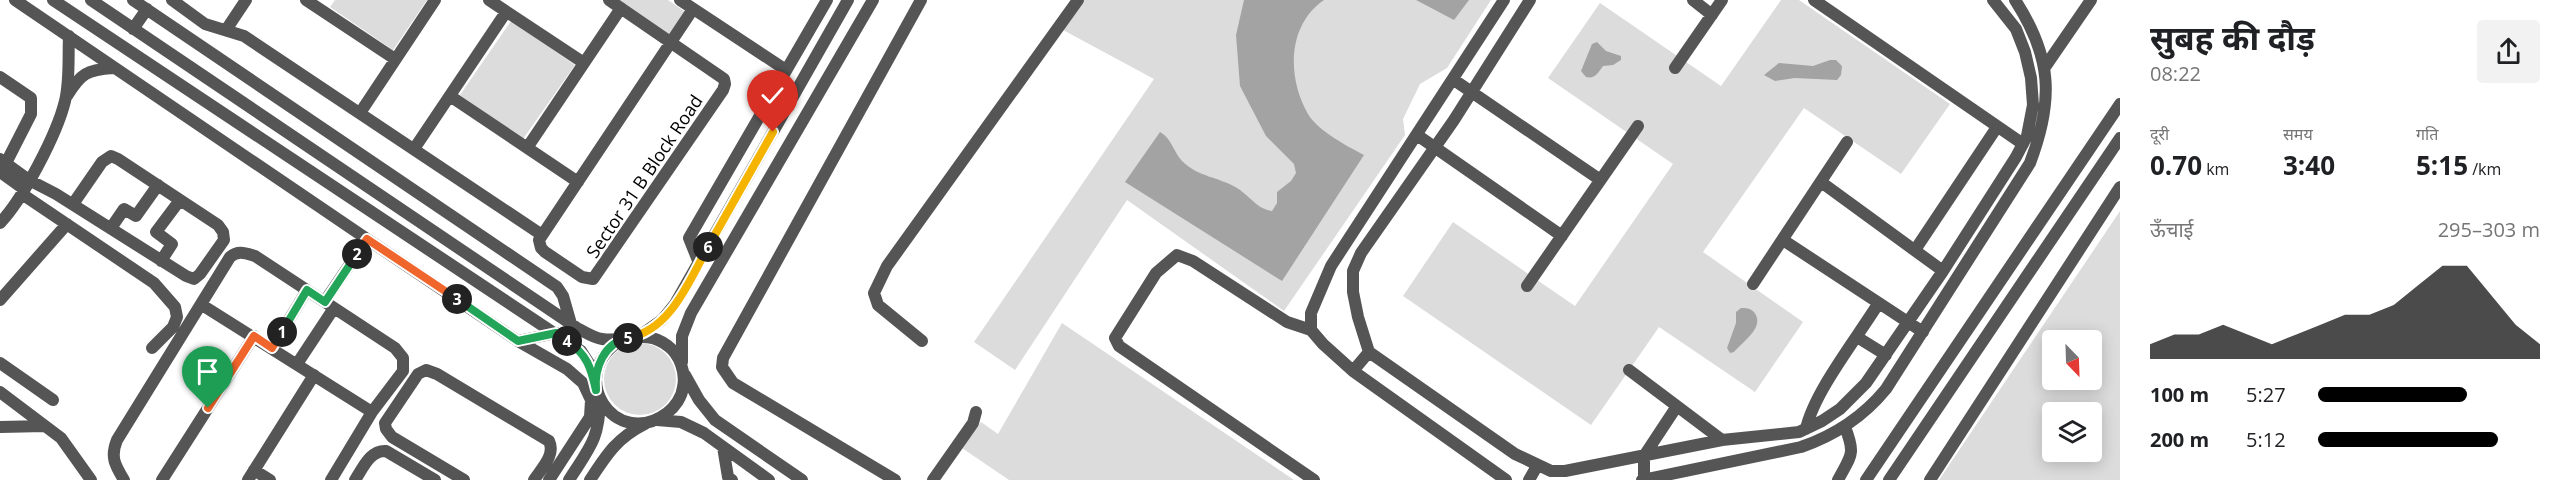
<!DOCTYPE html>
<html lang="hi">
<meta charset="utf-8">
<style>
body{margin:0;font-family:"Open Sans","Noto Sans Devanagari",sans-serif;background:#f2f2f2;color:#202124;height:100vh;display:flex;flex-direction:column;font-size:22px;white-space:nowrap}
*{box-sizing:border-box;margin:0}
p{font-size:20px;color:#757577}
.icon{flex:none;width:33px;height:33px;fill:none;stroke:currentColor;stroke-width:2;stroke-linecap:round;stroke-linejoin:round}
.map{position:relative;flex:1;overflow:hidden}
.drawer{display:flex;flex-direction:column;background:#fff;width:450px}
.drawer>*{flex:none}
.needle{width:39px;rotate:157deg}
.tools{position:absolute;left:2042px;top:330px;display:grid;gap:12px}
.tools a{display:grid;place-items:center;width:60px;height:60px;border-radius:6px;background:#fff;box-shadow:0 3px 15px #0003;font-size:30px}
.pin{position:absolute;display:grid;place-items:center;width:51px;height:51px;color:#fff;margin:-62px -26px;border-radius:50% 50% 50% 0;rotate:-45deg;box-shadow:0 0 6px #0007}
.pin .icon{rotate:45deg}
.km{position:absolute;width:30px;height:30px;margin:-15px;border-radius:50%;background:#222;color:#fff;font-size:16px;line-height:30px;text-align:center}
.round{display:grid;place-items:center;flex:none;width:63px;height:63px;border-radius:6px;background:#f2f2f2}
.headline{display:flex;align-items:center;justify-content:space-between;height:102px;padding:0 30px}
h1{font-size:33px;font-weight:700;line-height:45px}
.stats{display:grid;grid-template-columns:repeat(3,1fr);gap:9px;height:102px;padding:6px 30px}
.stats div{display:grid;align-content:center}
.stats b{font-size:26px;font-weight:700}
.stats small{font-size:16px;font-weight:400}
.stats p{font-size:16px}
.chart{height:168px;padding:12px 30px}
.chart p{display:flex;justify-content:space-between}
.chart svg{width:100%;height:108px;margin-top:6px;fill:#000;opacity:.7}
ul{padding:0 30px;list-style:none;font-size:20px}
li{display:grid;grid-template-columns:96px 72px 1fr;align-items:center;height:45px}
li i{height:15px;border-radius:8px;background:#000}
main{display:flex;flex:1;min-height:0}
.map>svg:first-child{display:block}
</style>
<main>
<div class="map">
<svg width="2120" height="480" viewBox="0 0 2120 480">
<rect width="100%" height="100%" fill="#fff"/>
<path fill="#dcdcdc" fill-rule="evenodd" d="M335 0H427L393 50 330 7Z
M616 0H668L687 13 670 37Z
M1082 0H1491L1447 68 1420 84 1403 119 1405 135 1284 311 1127 200 1015 370 974 342 1154 79 1063 30Z
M1781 0H1799L1950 104 1901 174 1804 108 1703 252 1803 322 1755 392 1659 327 1591 425 1403 296 1453 222 1575 306 1673 164 1548 78 1600 3 1721 86Z
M511 21 575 65 523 139 460 95Z
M2120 211V480H1939ZM2052 340H2091V380H2052ZM2052 412H2091V452H2052Z
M1062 323 1294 480H1009L962 448 981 422 998 434Z
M604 379a36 36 0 1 1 72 0a36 36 0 1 1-72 0Z"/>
<path fill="#a3a3a3" d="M1244 0H1324C1287 25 1287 78 1308 114 1318 131 1347 146 1364 155L1282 281 1125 182 1160 132C1172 139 1173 151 1182 161 1198 177 1219 177 1237 188 1250 196 1257 209 1272 211L1277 203V192L1291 181 1296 173 1294 164 1266 136 1240 86 1236 35Z
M1416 0H1469L1454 20Z
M1597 42 1606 51 1621 56V60L1613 65 1603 66C1598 73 1595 79 1586 77L1581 71 1592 44Z
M1830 60H1836L1842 66 1841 75 1837 80 1795 78 1775 81 1764 75 1779 63 1813 66Z
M1741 308C1746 308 1750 308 1754 312 1766 327 1742 342 1734 352L1730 353 1727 348 1736 323V312Z"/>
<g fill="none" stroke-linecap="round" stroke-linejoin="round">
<path stroke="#555" stroke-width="12" d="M15 0 367 239 518 341 567 369 583 383 591 400 590 417 549 480
M53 0 581 351 590 365 594 380
M91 0 577 328C585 332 594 338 602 339 626 343 646 328 668 346 680 355 686 373 683 387 682 397 675 407 667 413 615 452 563 373 623 339
M133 0 557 287 563 296 571 324
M172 0 205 24 244 36 542 235
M306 0 395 59
M489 0 584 63
M609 0 724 79 725 84 723 90 593 279 582 277 545 252 541 248 539 240 693 9
M680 0 786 70
M1504 0 1331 266 1311 313V330L1323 344 1353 371 1506 480
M1530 0 1454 120 1361 253 1353 271V292L1358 317 1369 352 1515 454 1551 471H1565L1722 440 1799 432 1822 421 1840 409 1866 383 1943 271 2016 157 2027 136 2033 105 2031 78 2025 52 2016 29 1993 0
M1693 0 1712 15
M1814 0 2023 144
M133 29 147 9
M226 30 246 0
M2045 67 2091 0
M1675 68 1722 0
M0 77 31 98V114L6 163
M1454 80 1599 179
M67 96C81 73 87 70 113 68
M450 96 578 182
M360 113 435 0
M1417 135 1562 236
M527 148 621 8
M414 149 506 12
M0 159 29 180 56 194 186 276 194 279 200 274 224 240 223 232 218 225 118 159 111 156 102 162 73 204
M0 172 24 189
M1821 182 1943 271
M22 194 154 283 175 307 177 317 173 327 152 348
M0 223C23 199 57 134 65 101 70 81 68 57 69 36
M111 228 124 209 136 216 158 185
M1783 240 1923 332
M1915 250 1997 127
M161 261 172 244 156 232 180 200
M699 263 689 238 827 0
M1753 284 1847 142
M1527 286 1638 126
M0 300 67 224
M325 301 367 239
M202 305 372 412
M1311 330 1287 322 1193 261 1177 255 1156 273 1115 338 1119 346 1314 480
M641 335 662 320 675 304 848 0
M1857 337 1886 355
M518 341 556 333
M922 341 878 305 874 293 887 266 1078 0
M272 348 307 290
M682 362V336L691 313 873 0
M0 363 53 400
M297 364 334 308
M1629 370 1722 440
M1353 371 1369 352
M685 375 699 400 715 420 802 480
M0 392 61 438 91 480
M657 420 681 422 704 433 769 480
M0 427 45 426
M1806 429C1814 392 1857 338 1878 304
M723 447 728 477 732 480
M254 470 270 480
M1644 479V456L1677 406
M124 480C115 465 110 457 117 440L230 257C238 250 245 253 255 256L395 348 403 358V371L372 412 331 480
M162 480 254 336
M248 480 314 375
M355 480C363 468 370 450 386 451L435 480
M464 480 392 437 386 429 385 423 418 374 426 370 437 374 549 441C556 455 541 469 534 480
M569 480C590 447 599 440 600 400
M590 480C607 454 617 438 645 424
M895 480 733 383 722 367 723 358 921 0
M933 480 973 423 976 412
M1529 480 1537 466
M1642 480 1801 447C1836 435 1863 417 1886 389L2030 163C2054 100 2052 57 2015 0
M1838 480C1851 455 1856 455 1845 427
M1866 480 2120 104
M1889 480 2120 138
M1930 480 2120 187"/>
</g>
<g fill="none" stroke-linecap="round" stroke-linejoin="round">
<g stroke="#fff" stroke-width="12">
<path id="split-1" d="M208 408 254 336 272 348 282 332"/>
</g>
<g stroke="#fff" stroke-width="12">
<path id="split-2" d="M282 332 307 290 325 302 357 254"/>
</g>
<g stroke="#fff" stroke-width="12">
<path id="split-3" d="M357 254 367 239 457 299"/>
</g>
<g stroke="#fff" stroke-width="12">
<path id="split-4" d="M457 299 518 341 556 333 567 341"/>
</g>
<g stroke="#fff" stroke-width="12">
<path id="split-5" d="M567 341C587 354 591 368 596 390 594 368 604 343 628 338"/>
</g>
<g stroke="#fff" stroke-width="12">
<path id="split-6" d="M628 338C671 330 689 281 708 247"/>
</g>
<g stroke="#fff" stroke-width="12">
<path id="split-7" d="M708 247 773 132"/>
</g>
<use href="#split-1" stroke="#f0652b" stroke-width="8"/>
<use href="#split-2" stroke="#22a559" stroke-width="8"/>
<use href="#split-3" stroke="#f0652b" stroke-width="8"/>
<use href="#split-4" stroke="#22a559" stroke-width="8"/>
<use href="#split-5" stroke="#22a559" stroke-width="8"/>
<use href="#split-6" stroke="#f5b400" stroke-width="8"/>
<use href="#split-7" stroke="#f5b400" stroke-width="8"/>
</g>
<g text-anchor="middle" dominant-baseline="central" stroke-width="5" stroke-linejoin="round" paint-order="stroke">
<g font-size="18" fill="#000" stroke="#fff">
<text transform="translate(644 176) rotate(-56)">Sector 31 B Block Road</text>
</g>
</g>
</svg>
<div class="tools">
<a><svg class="needle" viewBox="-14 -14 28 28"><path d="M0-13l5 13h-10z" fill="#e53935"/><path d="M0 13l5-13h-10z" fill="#757577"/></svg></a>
<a><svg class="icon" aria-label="layers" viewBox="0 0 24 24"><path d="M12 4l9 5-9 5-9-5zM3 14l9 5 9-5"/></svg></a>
</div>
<div class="pin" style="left:208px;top:408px;background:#1e9e55"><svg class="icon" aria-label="arrive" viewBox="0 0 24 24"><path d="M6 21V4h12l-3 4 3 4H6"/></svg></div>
<div class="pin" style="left:773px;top:132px;background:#d93025"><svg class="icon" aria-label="check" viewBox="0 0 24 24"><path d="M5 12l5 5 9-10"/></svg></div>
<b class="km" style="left:282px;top:332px">1</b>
<b class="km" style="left:357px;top:254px">2</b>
<b class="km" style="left:457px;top:299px">3</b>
<b class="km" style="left:567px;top:341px">4</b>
<b class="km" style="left:628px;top:338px">5</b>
<b class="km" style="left:708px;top:247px">6</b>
</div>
<section class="drawer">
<div class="headline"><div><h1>सुबह की दौड़</h1><p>08:22</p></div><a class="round"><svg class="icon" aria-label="share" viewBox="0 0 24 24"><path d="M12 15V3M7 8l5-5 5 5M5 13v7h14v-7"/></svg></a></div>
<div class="stats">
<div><p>दूरी</p><b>0.70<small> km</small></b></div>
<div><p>समय</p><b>3:40</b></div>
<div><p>गति</p><b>5:15<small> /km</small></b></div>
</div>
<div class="chart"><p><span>ऊँचाई</span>295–303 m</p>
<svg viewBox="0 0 160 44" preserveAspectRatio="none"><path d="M0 44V38L10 34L20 34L30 30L40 34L50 38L60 34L70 30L80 26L90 26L100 22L110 14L120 6L130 6L140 18L150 30L160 38V44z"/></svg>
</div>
<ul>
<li><b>100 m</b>5:27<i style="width:67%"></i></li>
<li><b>200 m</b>5:12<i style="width:81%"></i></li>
</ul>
</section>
</main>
